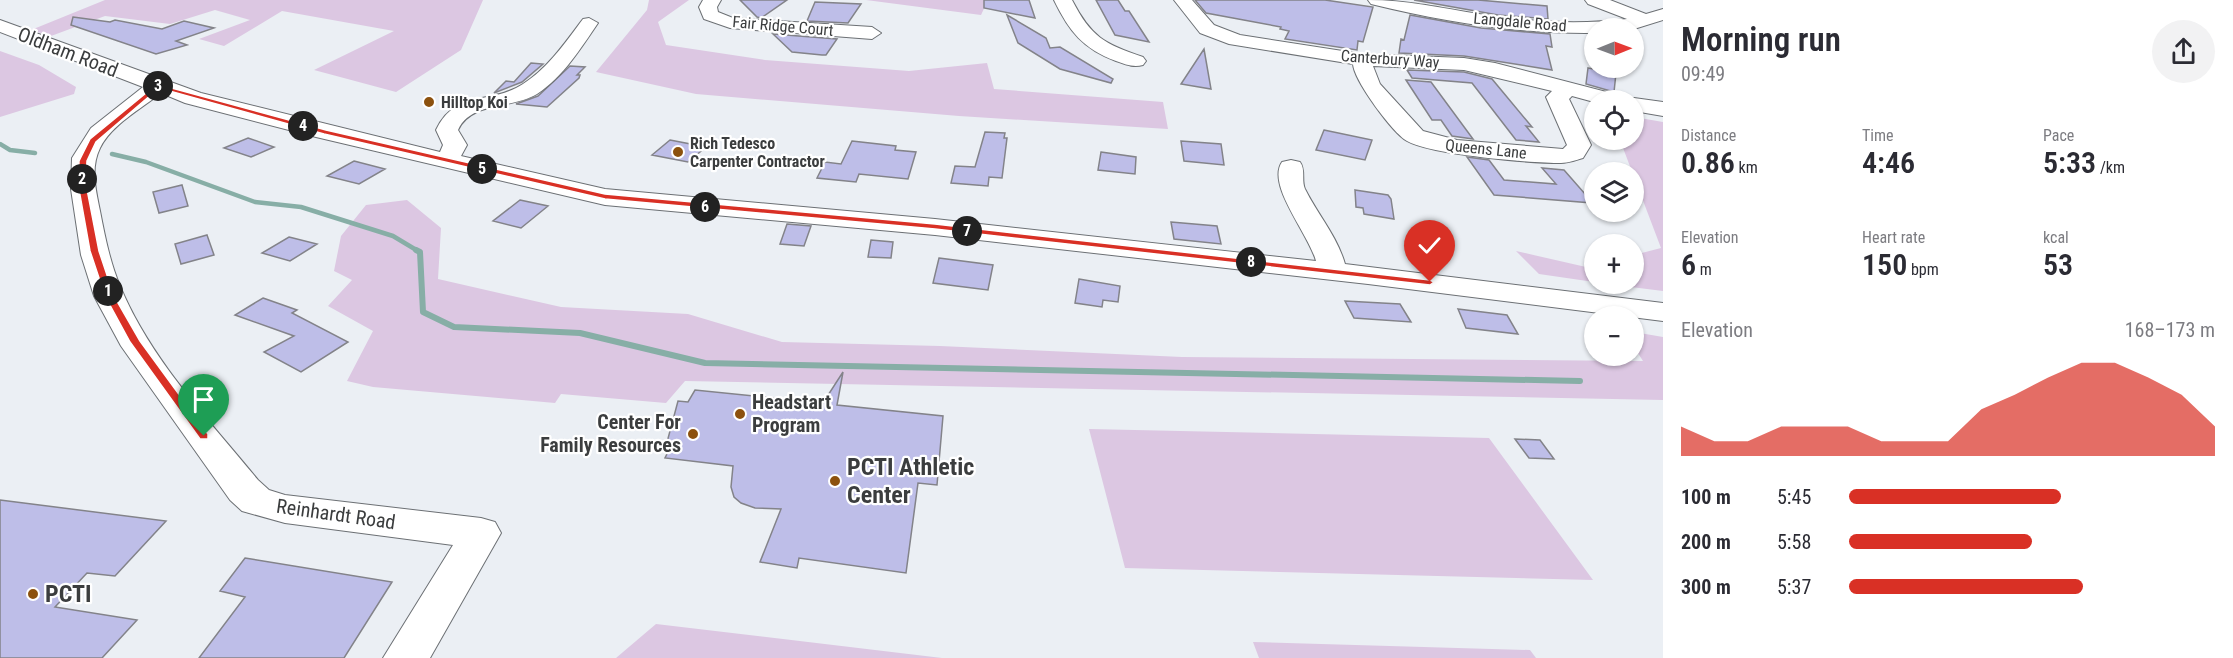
<!DOCTYPE html>
<meta charset="utf-8">
<style>
body{margin:0;font-family:"Roboto Condensed",sans-serif;background:#f2f2f3;color:#2b2b33;height:100vh;display:flex;flex-direction:column;font-size:22px;white-space:nowrap}
*{box-sizing:border-box;margin:0}
p{font-size:20px;color:#7c7c81}
.icon{flex:none;width:33px;height:33px;fill:none;stroke:currentColor;stroke-width:2;stroke-linecap:round;stroke-linejoin:round}
.map{position:relative;flex:1;overflow:hidden}
.sheet{display:flex;flex-direction:column;background:#fff;width:570px}
.sheet>*{flex:none}
.needle{width:39px;rotate:89deg}
.controls{position:absolute;left:1584px;top:18px;display:grid;gap:12px}
.controls a{display:grid;place-items:center;width:60px;height:60px;border-radius:50%;background:#fff;box-shadow:0 2px 4px #0004;font-size:30px}
.pin{position:absolute;display:grid;place-items:center;width:51px;height:51px;color:#fff;margin:-62px -26px;border-radius:50% 50% 50% 0;rotate:-45deg;box-shadow:0 0 6px #0007}
.pin .icon{rotate:45deg}
.km{position:absolute;width:30px;height:30px;margin:-15px;border-radius:50%;background:#222;color:#fff;font-size:16px;line-height:30px;text-align:center}
.round{display:grid;place-items:center;flex:none;width:63px;height:63px;border-radius:32px;background:#f2f2f3}
.headline{display:flex;align-items:center;justify-content:space-between;height:102px;padding:0 18px}
h1{font-size:33px;font-weight:600;line-height:45px}
.stats{display:grid;grid-template-columns:repeat(3,1fr);gap:9px;height:102px;padding:6px 18px}
.stats div{display:grid;align-content:center}
.stats b{font-size:30px;font-weight:600}
.stats small{font-size:16px;font-weight:400}
.stats p{font-size:16px}
.chart{height:168px;padding:12px 18px}
.chart p{display:flex;justify-content:space-between}
.chart svg{width:100%;height:108px;margin-top:6px;fill:#d93025;opacity:.7}
ul{padding:0 18px;list-style:none;font-size:20px}
li{display:grid;grid-template-columns:96px 72px 1fr;align-items:center;height:45px}
li i{height:15px;border-radius:8px;background:#d93025}
main{display:flex;flex:1;min-height:0}
.map>svg:first-child{display:block}
</style>
<main>
<div class="map">
<svg width="1663" height="658" viewBox="0 0 1663 658">
<rect width="100%" height="100%" fill="#ebeff4"/>
<path fill="#dcc7e2" d="M105 0H483L461 50 396 92 314 70 394 31 282 11 224 46 199 39 250 20 215 10 170 24 105 16 51 36 31 30Z
M649 0H689L658 22 666 45 765 60 909 71 987 63 994 89 1163 102 1168 129 959 116 696 94 596 72 647 10Z
M866 0H988L981 15Z
M0 51 39 65 76 87 74 94 0 117Z
M1634 117 1663 122V291L1607 284H1634V255L1661 248 1620 140H1634Z
M407 200 441 228 438 279 561 307 688 314 782 342 940 346 1182 357 1643 361 1634 347V332L1663 337V400L685 381 666 403 561 394 555 403 373 387 347 381 373 331 328 306 352 280 334 271 341 236 366 205Z
M1516 251 1586 267 1594 265V282L1539 274Z
M1089 429 1489 438 1593 580 1125 568Z
M656 624 942 658H616Z
M1253 642 1530 650 1536 658H1259Z"/>
<g fill="none" stroke-linecap="round" stroke-linejoin="round">
<path stroke="#87aea6" stroke-width="4.5" d="M0 144 10 150 35 153
M112 154 146 162 255 202 301 207 393 236 418 251"/>
<path stroke="#87aea6" stroke-width="6" d="M416 250 420 252 423 312 454 327 580 333 705 363 1580 381"/>
</g>
<path fill="#bebee8" stroke="#838389" stroke-width="1.5" d="M740 0H787L761 18 757 17Z
M984 0H1029L1035 18 984 8Z
M1096 0H1118L1125 11H1129L1149 42 1115 35Z
M1195 0H1325L1373 7 1363 42 1358 41 1357 50 1285 39 1289 31 1280 29 1281 27 1206 13Z
M1414 0H1478L1547 6 1548 19 1498 15Z
M815 2 861 4 848 23 807 21Z
M1007 15 1046 38 1050 48 1060 47 1113 79 1111 83 1060 69 1018 43Z
M1410 15 1481 28 1550 34 1552 47 1546 46 1552 70 1464 56 1399 53 1401 39 1404 40Z
M73 17 110 22 115 20 162 29 184 21 214 28 176 41 187 45 156 54 71 25Z
M773 34 837 39 826 55H822L792 52Z
M1204 49 1211 89 1181 84Z
M531 63 543 64 522 82 494 93 506 81 514 82Z
M570 66 585 67 577 75H580L579 78 547 107 516 104 538 96Z
M1588 68 1616 73 1614 92 1586 84Z
M1407 70 1464 72 1492 79 1532 127 1526 126 1539 142 1516 140 1472 83 1412 78Z
M1406 80 1431 82 1473 139 1452 136 1441 120H1432Z
M1324 130 1372 140 1365 160 1316 150Z
M985 132 1005 133 1004 138H1007L1002 178 989 177 988 186 951 183 955 166 975 167Z
M248 138 274 147 251 157 224 148Z
M670 140 706 147 688 162 652 155Z
M852 141 896 146 895 150 916 152 908 179 859 174 856 182 817 178 825 162 841 164Z
M1181 141 1221 144 1224 165 1184 161Z
M1101 152 1136 157 1135 174 1098 170Z
M1467 157 1489 160 1504 180 1556 184 1542 168 1564 170 1593 203 1494 195Z
M354 161 385 169 359 184 327 176Z
M182 185 188 206 159 213 153 192Z
M1355 190 1388 195 1391 199 1394 219 1364 214 1363 208 1356 207Z
M520 200 548 206 521 228 493 221Z
M1171 222 1217 226 1221 244 1174 239Z
M787 224 811 226 804 246 780 244Z
M207 235 214 255 181 264 175 244Z
M289 237 317 244 290 261 262 253Z
M871 240 893 242 891 258 868 257Z
M939 258 993 265 988 290 933 283Z
M1079 279 1120 286 1118 302 1103 300 1102 307 1075 303Z
M263 298 297 310 292 313 348 342 301 372 264 352 294 336 235 315Z
M1345 301 1400 304 1411 322 1354 318Z
M1458 309 1507 315 1518 334 1466 328Z
M843 372 837 405 943 416 937 485 918 483 906 573 799 558 797 568 760 562 781 509 755 508 741 503 734 497 731 487 733 466 665 458 671 446H666L678 401 688 402 695 390 823 403Z
M1515 439 1540 440 1554 459 1529 458Z
M0 500 166 521 115 576 87 573 55 607 137 620 102 658H0Z
M245 558 392 582 344 658H199L245 597 220 591Z"/>
<g fill="none" stroke-linecap="round" stroke-linejoin="round">
<g stroke="#6c7074" stroke-width="2">
<path id="minor" d="M703 0H721L717 7 718 12 733 18 872 27 881 33 872 39 730 28 704 19 699 7Z
M1054 0H1072C1091 37 1104 44 1143 57L1146 61 1143 65C1133 68 1125 64 1116 61 1083 49 1069 31 1054 0Z
M1174 0H1192L1214 25 1240 35 1362 54 1464 58 1495 63 1618 95 1621 100 1594 102 1572 96 1569 99 1591 145 1583 158C1576 160 1568 163 1561 163 1531 163 1432 155 1407 141 1393 133 1354 81 1353 64L1229 44 1200 33ZM1373 66 1464 70 1552 91 1546 97 1567 145 1563 149 1457 140 1423 131 1380 84Z
M1368 0C1406 0 1442 8 1479 14 1528 22 1578 25 1627 19L1588 4 1585 0H1610L1646 14 1663 9V20L1634 29 1594 28V33C1519 34 1444 22 1371 4Z
M589 18 598 23C581 48 563 77 537 94 513 109 471 101 458 130L467 145 461 156 605 189 935 219 1316 261C1309 234 1266 185 1282 162L1291 160 1300 162C1306 170 1301 180 1305 189 1318 215 1337 236 1345 264L1663 303V321L1368 284 935 235 605 205 316 137 185 103 161 93C141 109 111 125 100 148 90 168 96 191 100 211 105 237 110 262 120 286 150 359 209 420 258 480L269 490 285 495 481 518 495 522 501 533 430 658H383L453 545 285 523 242 511 230 500 121 346 94 296 81 255 71 189 72 158 91 128 143 87 0 32V20L201 93 440 152 443 145 436 130C455 89 491 105 523 84 547 69 566 42 583 19Z
M1634 98 1663 102V116L1634 111V100H1626Z"/>
</g>
<use href="#minor" fill="#fff" fill-rule="evenodd"/>
</g>
<path fill="#d93025" stroke="#fff" stroke-width="1.5" d="M157 84 326 130 605 194 935 224 1430 280 1434 282 1430 285 935 229 605 199 324 134 159 88 96 142 87 161 86 184 99 251 114 296 140 341 208 434V439H200L130 342 105 296 90 251 78 184 79 161 90 139Z"/>
<g fill="#8c510e" stroke="#fff" stroke-width="2">
<circle cx="429" cy="102" r="6"/>
<circle cx="678" cy="152" r="6"/>
<circle cx="740" cy="414" r="6"/>
<circle cx="693" cy="434" r="6"/>
<circle cx="835" cy="481" r="6"/>
<circle cx="33" cy="594" r="6"/>
</g>
<g text-anchor="middle" dominant-baseline="central" stroke-width="4.5" stroke-linejoin="round" paint-order="stroke">
<g font-size="16" fill="#3b3d3e" stroke="#fff">
<text transform="translate(1520 22) rotate(5)">Langdale Road</text>
<text transform="translate(783 26) rotate(5)">Fair Ridge Court</text>
<text transform="translate(1390 59) rotate(4)">Canterbury Way</text>
<text transform="translate(1486 149) rotate(6)">Queens Lane</text>
</g>
<g font-size="16" font-weight="bold" fill="#3b3d3e" stroke="#fff" text-anchor="start">
<text x="441" y="102">Hilltop Koi</text>
<text x="690" y="143">Rich Tedesco<tspan x="690" dy="18">Carpenter Contractor</tspan></text>
</g>
<g font-size="20" fill="#3b3d3e" stroke="#fff">
<text transform="translate(68 52) rotate(21)">Oldham Road</text>
<text transform="translate(336 514) rotate(8)">Reinhardt Road</text>
</g>
<g font-size="20" font-weight="bold" fill="#3b3d3e" stroke="#fff" text-anchor="start">
<text x="752" y="402">Headstart<tspan x="752" dy="23">Program</tspan></text>
<text x="681" y="422" text-anchor="end">Center For<tspan x="681" dy="23">Family Resources</tspan></text>
</g>
<g font-size="24" font-weight="bold" fill="#3b3d3e" stroke="#fff" text-anchor="start">
<text x="847" y="467">PCTI Athletic<tspan x="847" dy="28">Center</tspan></text>
<text x="45" y="594">PCTI</text>
</g>
</g>
</svg>
<div class="controls">
<a><svg class="needle" viewBox="-14 -14 28 28"><path d="M0-13l5 13h-10z" fill="#e53935"/><path d="M0 13l5-13h-10z" fill="#7c7c81"/></svg></a>
<a><svg class="icon" aria-label="locate" viewBox="0 0 24 24"><circle cx="12" cy="12" r="6"/><path d="M12 2v4M12 18v4M2 12h4M18 12h4"/></svg></a>
<a><svg class="icon" aria-label="layers" viewBox="0 0 24 24"><path d="M12 4l9 5-9 5-9-5zM3 14l9 5 9-5"/></svg></a>
<a>+</a>
<a>−</a>
</div>
<div class="pin" style="left:204px;top:436px;background:#1e9e55"><svg class="icon" aria-label="arrive" viewBox="0 0 24 24"><path d="M6 21V4h12l-3 4 3 4H6"/></svg></div>
<div class="pin" style="left:1430px;top:282px;background:#d93025"><svg class="icon" aria-label="check" viewBox="0 0 24 24"><path d="M5 12l5 5 9-10"/></svg></div>
<b class="km" style="left:108px;top:291px">1</b>
<b class="km" style="left:82px;top:179px">2</b>
<b class="km" style="left:158px;top:86px">3</b>
<b class="km" style="left:303px;top:126px">4</b>
<b class="km" style="left:482px;top:169px">5</b>
<b class="km" style="left:705px;top:207px">6</b>
<b class="km" style="left:967px;top:231px">7</b>
<b class="km" style="left:1251px;top:262px">8</b>
</div>
<section class="sheet">
<div class="headline"><div><h1>Morning run</h1><p>09:49</p></div><a class="round"><svg class="icon" aria-label="share" viewBox="0 0 24 24"><path d="M12 15V3M7 8l5-5 5 5M5 13v7h14v-7"/></svg></a></div>
<div class="stats">
<div><p>Distance</p><b>0.86<small> km</small></b></div>
<div><p>Time</p><b>4:46</b></div>
<div><p>Pace</p><b>5:33<small> /km</small></b></div>
</div>
<div class="stats">
<div><p>Elevation</p><b>6<small> m</small></b></div>
<div><p>Heart rate</p><b>150<small> bpm</small></b></div>
<div><p>kcal</p><b>53</b></div>
</div>
<div class="chart"><p><span>Elevation</span>168–173 m</p>
<svg viewBox="0 0 160 44" preserveAspectRatio="none"><path d="M0 44V32L10 38L20 38L30 32L40 32L50 32L60 38L70 38L80 38L90 25L100 19L110 12L120 6L130 6L140 12L150 19L160 32V44z"/></svg>
</div>
<ul>
<li><b>100 m</b>5:45<i style="width:58%"></i></li>
<li><b>200 m</b>5:58<i style="width:50%"></i></li>
<li><b>300 m</b>5:37<i style="width:64%"></i></li>
</ul>
</section>
</main>
